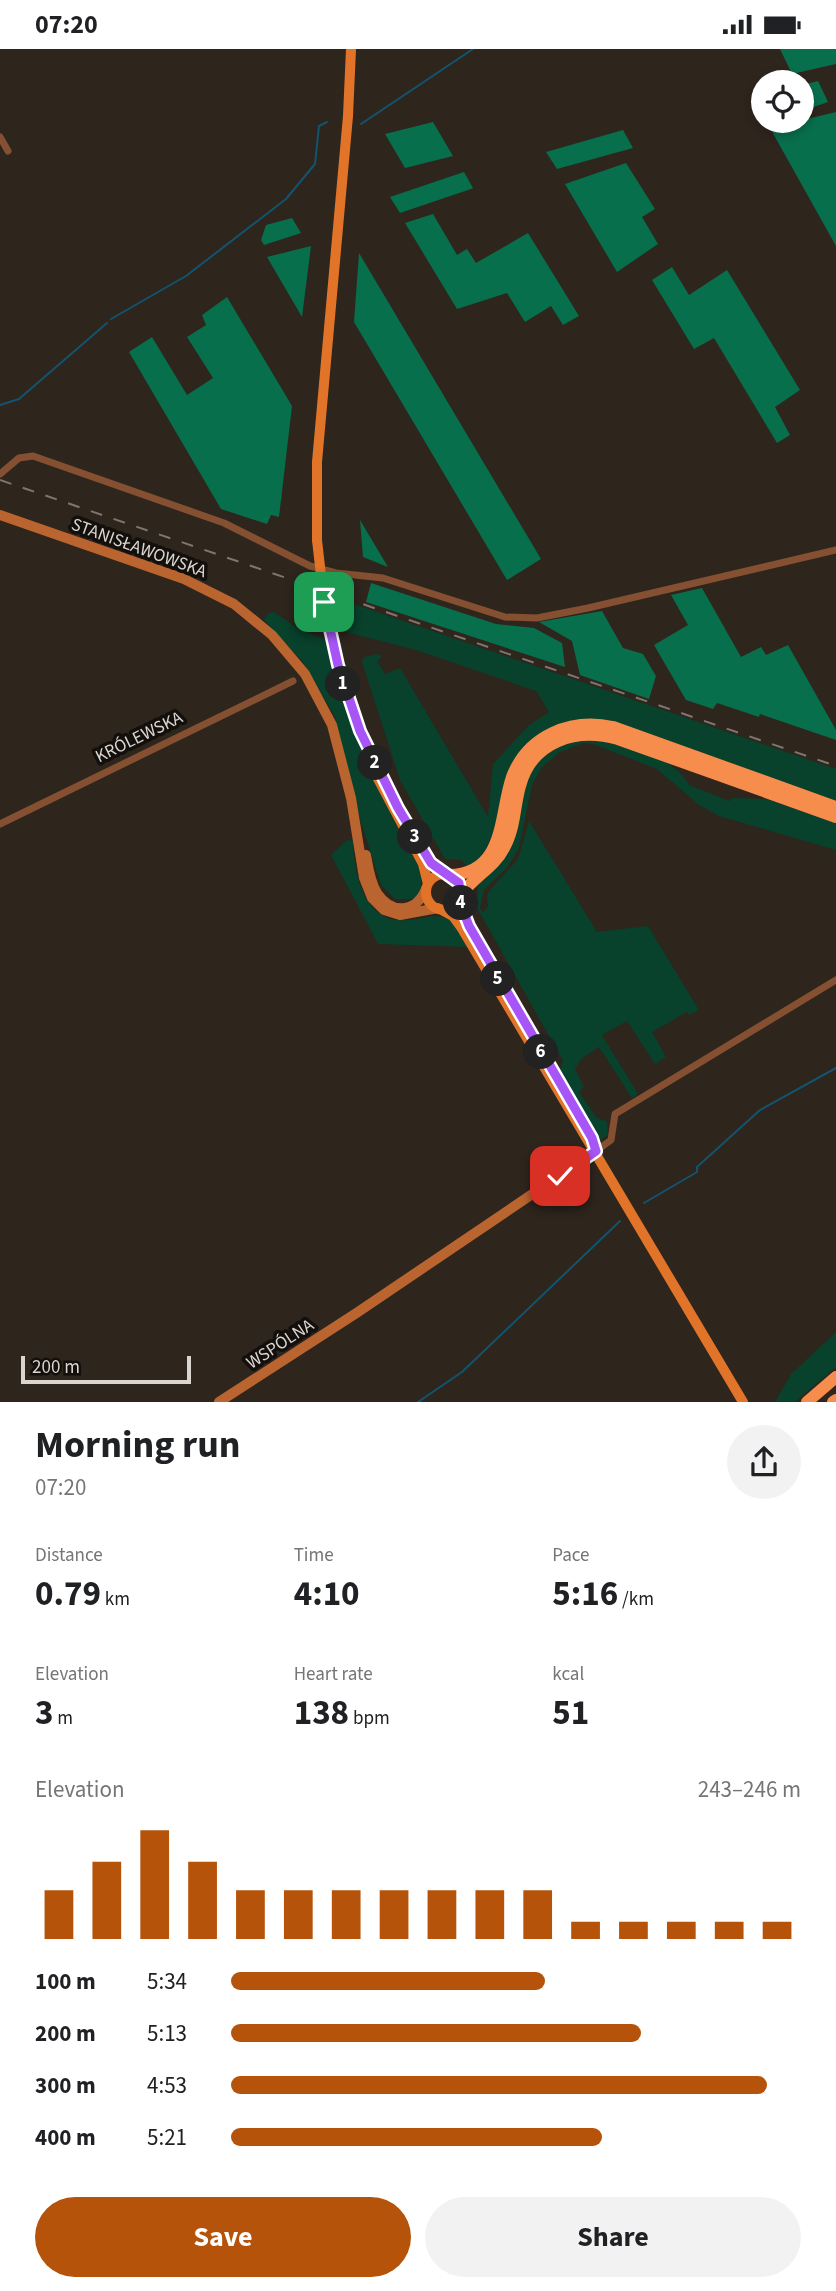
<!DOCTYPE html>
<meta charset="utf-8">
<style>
body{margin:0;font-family:"Source Sans 3",sans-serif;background:#f2f2f2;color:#202124;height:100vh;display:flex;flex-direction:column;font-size:26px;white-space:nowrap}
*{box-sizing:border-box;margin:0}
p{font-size:23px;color:#757577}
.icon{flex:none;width:38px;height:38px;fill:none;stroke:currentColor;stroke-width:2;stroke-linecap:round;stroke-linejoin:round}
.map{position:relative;height:1353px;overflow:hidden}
.side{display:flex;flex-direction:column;background:#fff;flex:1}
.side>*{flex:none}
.fabs{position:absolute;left:751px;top:21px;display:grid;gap:14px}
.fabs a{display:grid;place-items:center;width:63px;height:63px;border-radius:50%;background:#fff;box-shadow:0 4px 10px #0003;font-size:35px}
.scale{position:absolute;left:21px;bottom:18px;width:170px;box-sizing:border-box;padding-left:7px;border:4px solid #dbd5d0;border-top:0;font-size:19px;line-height:24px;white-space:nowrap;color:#dbd5d0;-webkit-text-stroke:5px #130f0c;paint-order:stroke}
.pin{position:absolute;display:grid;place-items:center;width:60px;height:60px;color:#fff;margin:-30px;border-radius:14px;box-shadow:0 4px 10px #0006}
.km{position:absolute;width:35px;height:35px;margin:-18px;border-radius:50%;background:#222;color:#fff;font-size:19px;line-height:35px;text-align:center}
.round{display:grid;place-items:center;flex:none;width:74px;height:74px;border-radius:37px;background:#f2f2f2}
.overview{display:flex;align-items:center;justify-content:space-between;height:119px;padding:0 35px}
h1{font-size:38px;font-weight:700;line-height:52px}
.stats{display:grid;grid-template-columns:repeat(3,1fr);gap:10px;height:119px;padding:7px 35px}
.stats div{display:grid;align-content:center}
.stats b{font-size:35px;font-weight:700}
.stats small{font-size:19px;font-weight:400}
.stats p{font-size:19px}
.chart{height:196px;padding:14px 35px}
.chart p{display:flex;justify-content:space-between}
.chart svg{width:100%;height:126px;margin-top:7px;stroke:#b45309;stroke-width:6}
.action{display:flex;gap:14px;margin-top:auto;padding:14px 35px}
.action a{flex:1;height:80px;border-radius:42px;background:#b45309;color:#fff;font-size:28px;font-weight:700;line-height:80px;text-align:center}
.action a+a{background:#f2f2f2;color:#202124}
ul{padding:0 35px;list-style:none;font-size:23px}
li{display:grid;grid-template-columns:112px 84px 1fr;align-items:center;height:52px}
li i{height:18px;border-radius:9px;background:#b45309}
.status{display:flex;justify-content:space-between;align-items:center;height:49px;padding:0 35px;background:#fff;direction:ltr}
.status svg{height:19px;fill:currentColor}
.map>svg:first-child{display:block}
</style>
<div class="status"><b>07:20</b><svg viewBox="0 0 49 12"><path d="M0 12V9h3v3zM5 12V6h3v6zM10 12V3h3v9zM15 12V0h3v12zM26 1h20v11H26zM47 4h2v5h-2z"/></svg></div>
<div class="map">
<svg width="836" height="1353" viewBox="0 0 836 1353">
<rect width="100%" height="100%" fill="#2e251d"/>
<path fill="#08412c" d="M330 547 836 720V752L558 676 501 765 483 807 468 818 461 811 445 810 400 731 362 613 364 608 377 605 382 607 377 612 385 625 400 619 488 768 493 715 529 676 549 663 536 642 416 601 338 581Z
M274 563 299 580 325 590C344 670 378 746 419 818 422 830 424 841 414 850H395L381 836 360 770 335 668 303 613 264 571 267 565Z
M596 687C628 699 674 707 689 736L730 752 732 749 766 750 836 774V801L719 767 699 756 657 720 593 695 583 694 560 703 542 718 532 736 519 799 507 819 484 841 480 860 483 863 488 858 487 846 490 841 518 810 529 772 597 883 648 877 699 961 689 966 687 963 652 983 666 1008 655 1015 627 972 602 986 638 1045 632 1049 599 998 581 1010 575 1020 584 1038 579 1043 596 1068 607 1073 608 1086 601 1091 587 1072 560 1020 563 1012 476 857 479 831 527 725 551 698Z
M347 791 353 792C354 825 364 876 408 871 430 869 425 864 451 870L467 898 378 895 331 806Z
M836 1283V1318L795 1353H775L791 1325Z"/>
<path fill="#086f4c" d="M780 0H836V15L792 25Z
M818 32 828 53 802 62V36Z
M836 63V197L770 79Z
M433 73 453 107 405 119 385 85Z
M623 81 633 99 557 120 546 103Z
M626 114 655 160 642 168 658 195 617 223 565 135Z
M464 123 473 139 471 140 400 164 390 148Z
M433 165 457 206 467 200 476 214 528 184 579 267 563 276 551 257 525 273 507 244 457 260 405 174Z
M292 169 301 184 264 196 261 191 266 176Z
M311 197 302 268 267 208Z
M359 204 541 510 507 531 354 273Z
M672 218 689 246 727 221 800 341 775 358 790 386 777 394 714 289 694 300 652 231Z
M227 248 292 357 279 468 271 466 267 475 221 460 129 303 152 288 187 346 213 329 187 288 206 276 202 266Z
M360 471 388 518 363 508Z
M371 534 496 575 534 579 562 594 565 618 366 553Z
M702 539 741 608 761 598 766 606 788 596 836 681V691L760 665 759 668 717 654 713 660 686 651 654 596 688 576 671 546Z
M602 562 623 599 643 605 656 627 649 650 580 626 572 592 539 573Z"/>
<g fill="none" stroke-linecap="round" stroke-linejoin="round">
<path stroke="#12546f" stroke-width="2" d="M361 75 473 0
M111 270 186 227 286 150 315 115 319 77 327 73
M0 356 19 350 107 274
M644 1154 697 1123V1118L760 1061 836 1019
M418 1353 462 1323 620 1172"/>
<path stroke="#855031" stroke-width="7" d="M0 88 8 102
M0 425 19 409 33 407 224 474 310 517 336 524 383 529 505 568 537 569 588 559 836 501
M0 775 293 632
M596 1102 611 1091 615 1065 836 931"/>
<path stroke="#ba642f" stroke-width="10" d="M0 466 184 530 234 555 272 586 305 625 332 676 351 749 364 829 372 849 384 861 400 866 438 859
M366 806C368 818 370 833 377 844 392 866 416 864 426 840
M219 1353 358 1263 596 1102"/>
<path stroke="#e27429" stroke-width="10" d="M317 491V413L348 67 351 0
M338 616 376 726 423 815 428 835
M407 775 431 814 444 825
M426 843a18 18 0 1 1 36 0a18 18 0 1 1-36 0Z
M461 848 466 871 485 906
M440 860 453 867 461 878 743 1353"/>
<path stroke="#f68d4c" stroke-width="12" d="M449 826C506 825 499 765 512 728 528 686 571 669 613 678L836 758
M461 846C473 828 494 819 504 799 515 780 514 758 520 737 532 692 576 678 618 690L836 768
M807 1353 836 1328
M833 1353 836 1351"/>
<path stroke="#7e766f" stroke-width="2" stroke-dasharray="12 12" stroke-linecap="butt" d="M0 431 836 717"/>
<path stroke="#e27429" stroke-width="10" d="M317 491 324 553 338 616"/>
</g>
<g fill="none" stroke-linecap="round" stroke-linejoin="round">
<g stroke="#fff" stroke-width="14">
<path id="route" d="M324 553 338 616 360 682 398 759 431 814 459 834 461 856 469 877 592 1089 596 1102 560 1127"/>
</g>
<use href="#route" stroke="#a855f7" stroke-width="9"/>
</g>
<g text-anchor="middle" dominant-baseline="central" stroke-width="7" stroke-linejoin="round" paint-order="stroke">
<g font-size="18" fill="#dbd5d0" stroke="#130f0c">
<text transform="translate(139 499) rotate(20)">STANISŁAWOWSKA</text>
<text transform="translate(139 688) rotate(-26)">KRÓLEWSKA</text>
<text transform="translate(280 1295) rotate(-33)">WSPÓLNA</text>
</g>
</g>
</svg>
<div class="fabs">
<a><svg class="icon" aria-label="locate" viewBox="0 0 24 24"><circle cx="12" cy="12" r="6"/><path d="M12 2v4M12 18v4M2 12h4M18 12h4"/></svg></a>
</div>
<div class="scale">200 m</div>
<div class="pin" style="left:324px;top:553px;background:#1e9e55"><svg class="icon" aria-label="arrive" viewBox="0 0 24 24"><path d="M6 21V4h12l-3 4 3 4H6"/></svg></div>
<div class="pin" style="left:560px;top:1127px;background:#d93025"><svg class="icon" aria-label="check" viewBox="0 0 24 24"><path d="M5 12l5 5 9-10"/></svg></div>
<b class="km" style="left:343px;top:635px">1</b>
<b class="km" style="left:375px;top:714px">2</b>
<b class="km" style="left:415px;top:788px">3</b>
<b class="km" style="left:461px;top:854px">4</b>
<b class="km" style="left:498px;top:930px">5</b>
<b class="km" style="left:541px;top:1003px">6</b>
</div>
<section class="side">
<div class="overview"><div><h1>Morning run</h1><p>07:20</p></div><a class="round"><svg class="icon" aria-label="share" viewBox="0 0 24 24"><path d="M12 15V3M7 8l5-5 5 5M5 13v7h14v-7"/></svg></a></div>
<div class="stats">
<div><p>Distance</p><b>0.79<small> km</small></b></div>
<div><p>Time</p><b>4:10</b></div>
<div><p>Pace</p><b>5:16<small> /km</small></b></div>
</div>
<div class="stats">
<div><p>Elevation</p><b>3<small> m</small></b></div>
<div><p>Heart rate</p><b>138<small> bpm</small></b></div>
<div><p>kcal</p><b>51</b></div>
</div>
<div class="chart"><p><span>Elevation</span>243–246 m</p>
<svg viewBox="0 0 160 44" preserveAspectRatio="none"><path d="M5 44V27M15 44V17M25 44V6M35 44V17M45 44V27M55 44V27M65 44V27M75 44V27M85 44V27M95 44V27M105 44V27M115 44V38M125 44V38M135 44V38M145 44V38M155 44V38"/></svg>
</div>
<ul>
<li><b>100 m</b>5:34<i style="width:55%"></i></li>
<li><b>200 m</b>5:13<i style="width:72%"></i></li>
<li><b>300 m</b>4:53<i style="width:94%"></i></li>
<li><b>400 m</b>5:21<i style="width:65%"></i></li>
</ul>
<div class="action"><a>Save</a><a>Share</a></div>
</section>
